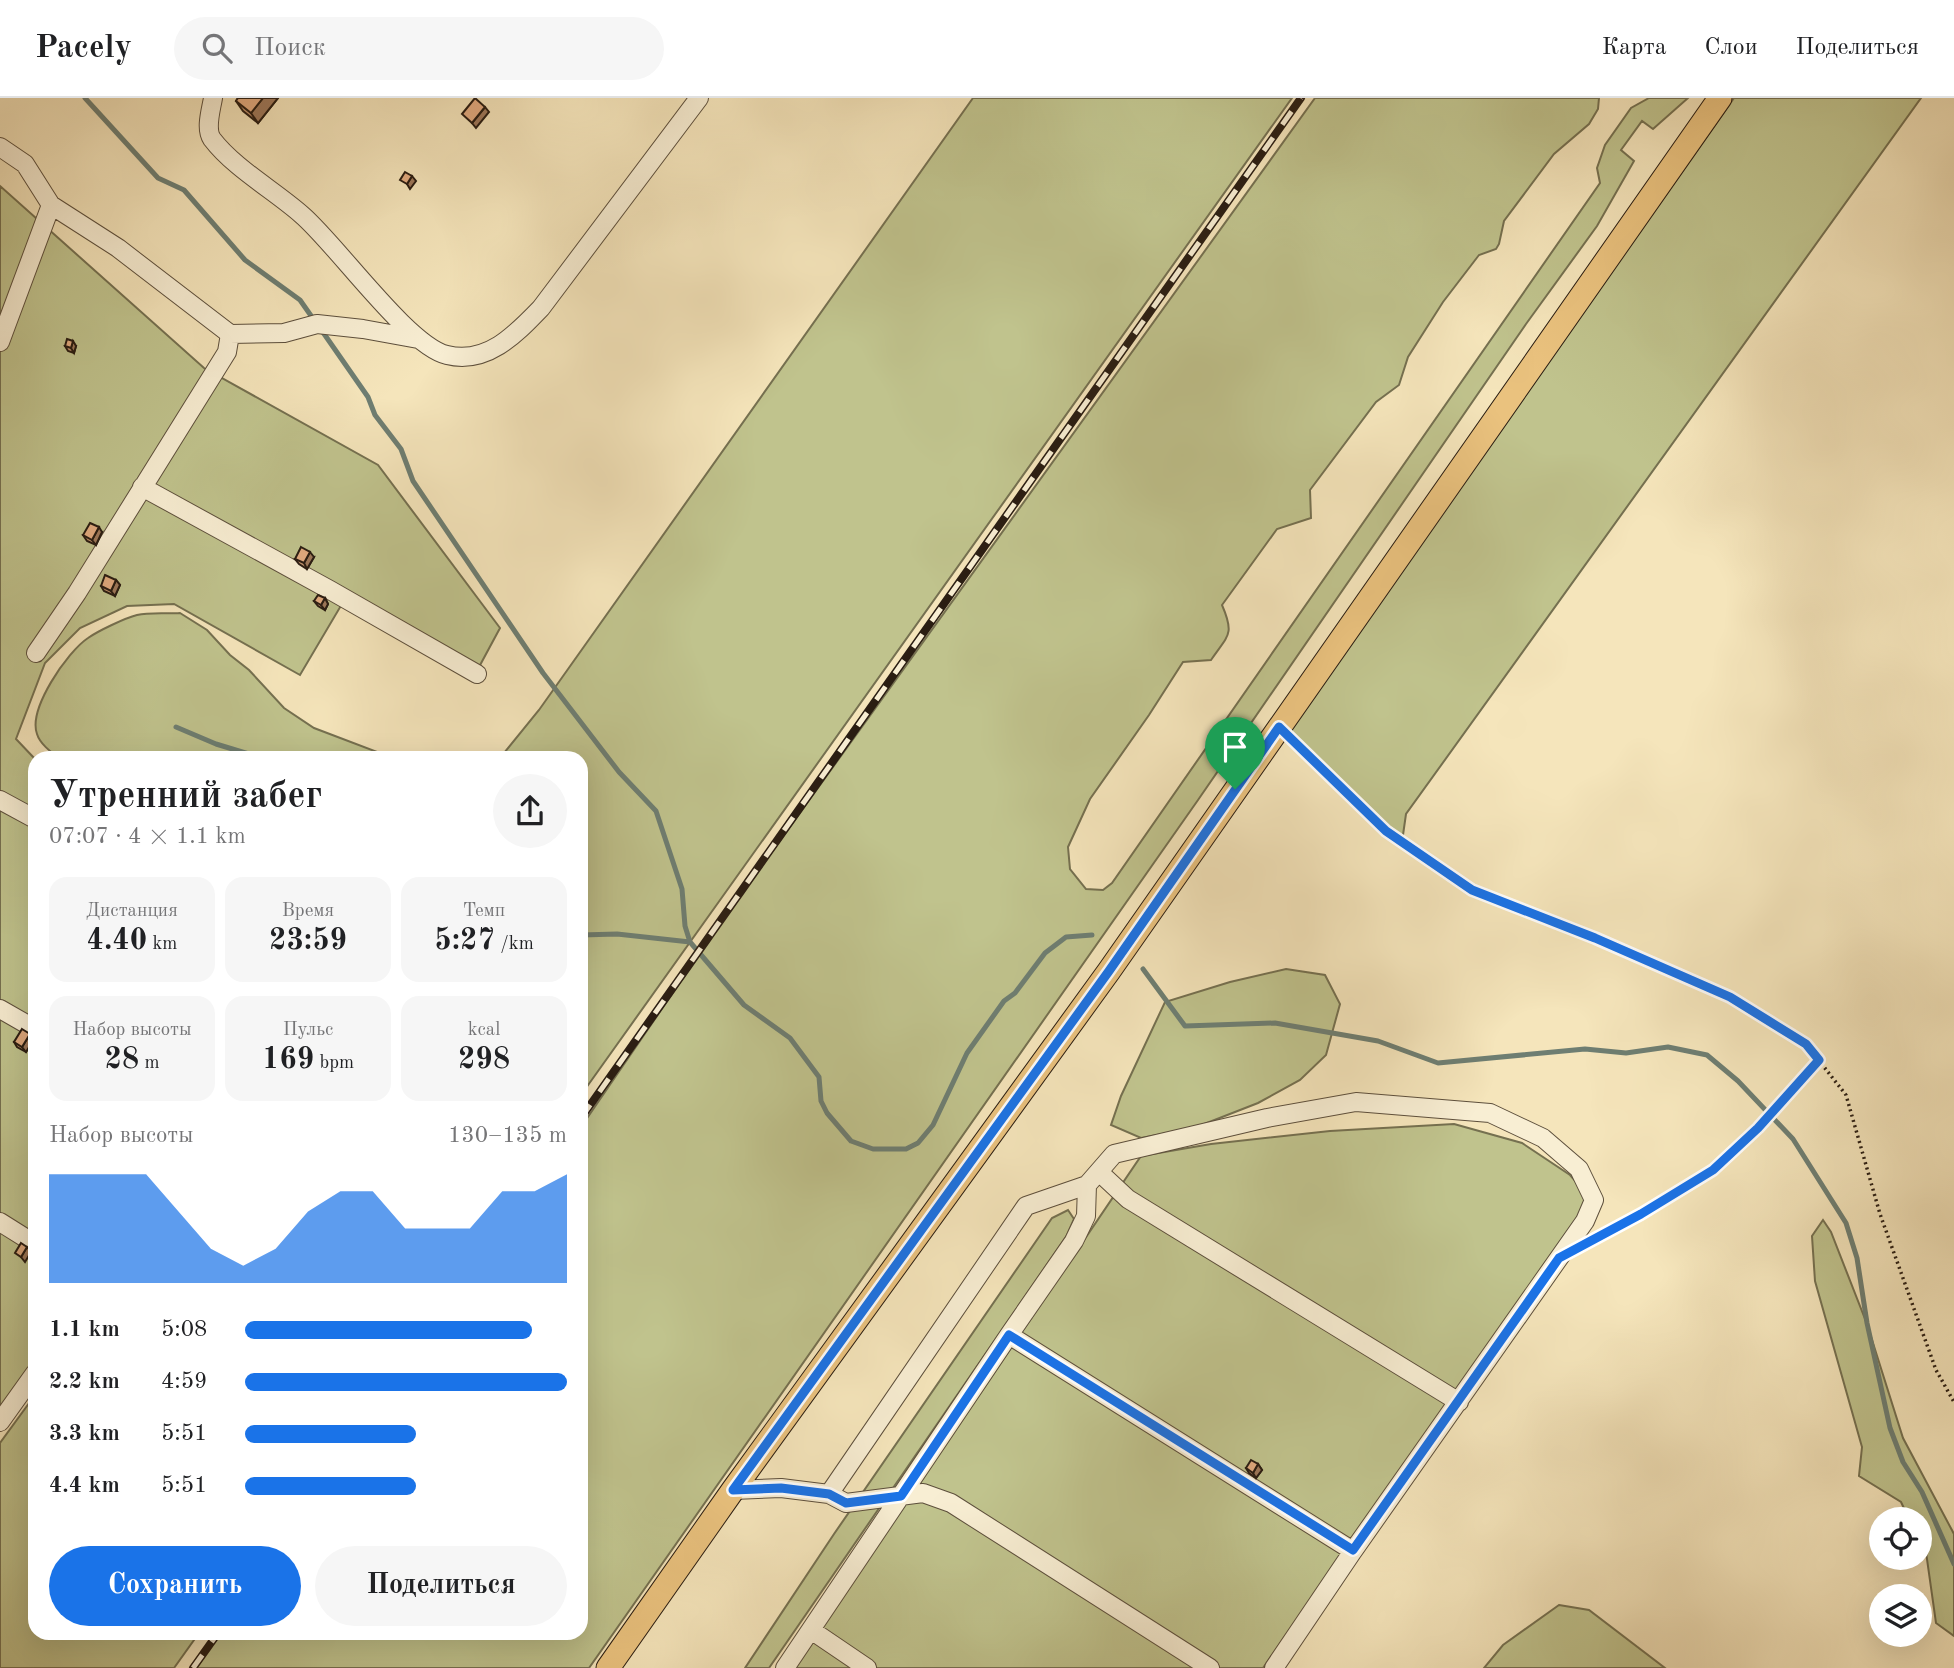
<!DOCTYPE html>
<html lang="ru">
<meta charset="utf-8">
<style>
body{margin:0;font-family:"Old Standard TT",serif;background:#f6f6f6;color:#202124;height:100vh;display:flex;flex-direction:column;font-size:26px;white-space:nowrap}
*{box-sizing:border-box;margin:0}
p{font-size:23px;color:#757577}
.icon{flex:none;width:38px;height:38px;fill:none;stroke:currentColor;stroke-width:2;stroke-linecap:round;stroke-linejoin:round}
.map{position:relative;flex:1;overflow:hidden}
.drawer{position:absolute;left:28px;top:653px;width:560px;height:889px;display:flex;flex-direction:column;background:#fff;border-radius:21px;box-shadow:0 7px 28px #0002}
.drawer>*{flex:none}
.controls{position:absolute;left:1869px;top:1409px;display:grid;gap:14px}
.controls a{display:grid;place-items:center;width:63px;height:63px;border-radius:50%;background:#fff;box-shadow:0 7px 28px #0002;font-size:35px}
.pin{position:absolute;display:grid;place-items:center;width:60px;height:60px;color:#fff;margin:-72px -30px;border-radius:50% 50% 50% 0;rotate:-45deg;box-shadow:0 0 7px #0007}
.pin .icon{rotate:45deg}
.round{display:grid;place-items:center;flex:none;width:74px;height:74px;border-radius:37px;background:#f6f6f6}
.headline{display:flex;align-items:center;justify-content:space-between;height:119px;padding:0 21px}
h1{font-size:38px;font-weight:700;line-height:52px}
.stats{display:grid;grid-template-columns:repeat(3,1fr);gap:10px;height:119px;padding:7px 21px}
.stats div{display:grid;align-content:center;border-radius:18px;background:#f6f6f6;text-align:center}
.stats b{font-size:30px;font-weight:700}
.stats small{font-size:19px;font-weight:400}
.stats p{font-size:19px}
.chart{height:196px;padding:14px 21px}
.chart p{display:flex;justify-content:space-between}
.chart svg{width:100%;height:126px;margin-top:7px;fill:#1a73e8;opacity:.7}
.cta{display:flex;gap:14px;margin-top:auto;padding:14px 21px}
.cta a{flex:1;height:80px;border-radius:42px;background:#1a73e8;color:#fff;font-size:28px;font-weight:700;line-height:80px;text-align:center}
.cta a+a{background:#f6f6f6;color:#202124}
ul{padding:0 21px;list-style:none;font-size:23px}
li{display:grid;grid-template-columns:112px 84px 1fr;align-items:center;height:52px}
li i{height:18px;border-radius:9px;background:#1a73e8}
header{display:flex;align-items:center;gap:42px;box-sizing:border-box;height:98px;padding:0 35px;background:#fff;border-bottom:2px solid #e0e0e0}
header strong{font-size:33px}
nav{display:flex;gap:38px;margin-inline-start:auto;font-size:24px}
.search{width:490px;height:63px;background:#f6f6f6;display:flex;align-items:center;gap:18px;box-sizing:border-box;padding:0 24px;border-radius:38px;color:#757577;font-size:26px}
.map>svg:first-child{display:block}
</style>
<header>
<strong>Pacely</strong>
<div class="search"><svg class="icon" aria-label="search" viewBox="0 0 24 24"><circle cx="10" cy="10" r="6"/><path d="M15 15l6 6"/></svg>Поиск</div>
<nav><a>Карта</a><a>Слои</a><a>Поделиться</a></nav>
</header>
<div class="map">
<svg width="1954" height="1570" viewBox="0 0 1954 1570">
<rect width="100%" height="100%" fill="#f5e5bb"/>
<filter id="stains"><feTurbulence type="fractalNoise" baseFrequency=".00286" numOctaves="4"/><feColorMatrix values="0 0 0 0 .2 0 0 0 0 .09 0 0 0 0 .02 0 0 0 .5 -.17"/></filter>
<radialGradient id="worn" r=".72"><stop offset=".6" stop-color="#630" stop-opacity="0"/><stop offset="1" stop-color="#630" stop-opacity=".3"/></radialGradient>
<path fill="#c0c38d" stroke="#757050" stroke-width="2" d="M973 0H1292L581 997V660H500L539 612Z
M1315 0H1599L1598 11 1589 26 1554 56 1504 123 1499 146 1496 151 1479 157 1443 204 1408 259 1399 287 1376 304 1310 392 1311 420 1277 431 1222 507C1235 537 1228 537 1211 562L1183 564 1149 617 1090 701 1068 749 1070 771 1086 791 1103 792 1112 785 1600 85 1597 70 1605 47 1631 10 1649 0H1688L1653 31 1642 23 1621 52 1634 63 1597 128 1526 226 1198 702 589 1570H195L221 1535H581V1029L722 823Z
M1734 0H1921L1406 716 1402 744 1303 654 1290 636 1294 623Z
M0 88 204 270 378 367 500 530 479 569 349 494 300 577 174 506 127 508 80 530 45 565 16 641 35 661V1263L0 1310Z
M180 515 207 532 230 557 249 572 284 610 314 630 380 655 384 660H59C51 654 40 646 37 636 28 611 67 554 88 540 98 533 125 520 137 517 150 514 167 516 180 515Z
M1286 871 1325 877 1340 906 1326 957 1300 982 1258 1005 1194 1030 1141 1040 1111 1027 1121 998 1165 904 1230 884Z
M1454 1026 1522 1045 1570 1077 1586 1095 1583 1111 1263 1570H794L1141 1058 1211 1046 1330 1033Z
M1068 1112 1074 1121 1066 1139 769 1570H745L834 1436 1052 1120Z
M1823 1122 1831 1134 1867 1226 1903 1340 1954 1436V1538L1936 1525 1926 1454 1920 1442V1421H1909L1901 1404 1859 1378 1862 1349 1815 1183 1812 1138Z
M35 1297V1535H199L174 1570H0V1345Z
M1559 1507 1589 1512 1665 1570H1484L1503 1547Z"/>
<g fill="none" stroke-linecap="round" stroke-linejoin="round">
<path stroke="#6e7e72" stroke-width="5" d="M85 0 158 80 184 92 245 162 300 202 314 222
M320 230 368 299 375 317 401 351 413 383 543 575 619 674 656 713 682 791 685 828 690 844 744 907 790 940 819 979 821 1003 827 1015 851 1043 873 1051H906L918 1045 933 1027 967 955 1004 903 1015 895 1045 855 1066 839 1092 837
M176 629 216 646 262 660
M581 837 617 836 690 844
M1143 871 1185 928 1275 925 1378 943 1438 965 1585 951 1626 955 1668 949 1707 957 1738 983 1793 1041 1846 1125 1857 1160 1867 1225 1890 1330 1903 1364 1922 1394 1954 1466"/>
<g stroke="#5d4f3c" stroke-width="20">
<path id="minor" d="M213 0C211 12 205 31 212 41 234 70 275 93 302 117 337 147 408 248 447 257 487 267 516 236 541 210L699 0
M0 49 25 66 51 107 118 150 230 236 284 235 317 226 363 231 418 241
M0 244 51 107
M142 389 330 492 477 576
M36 555 77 495 227 254 230 236
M0 702 35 721
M0 911 35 931
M1099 1074 1128 1101 1459 1304
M0 1124 35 1146
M1009 1237 1353 1453 1274 1570
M0 1324 35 1275
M733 1392 781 1390 829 1396 846 1405 923 1395 951 1405 1210 1570
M829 1396 1026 1108 1087 1087 1114 1056 1267 1020 1356 1004 1490 1015 1543 1040 1579 1071 1594 1102 1585 1123 1353 1453
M811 1532 867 1570
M785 1570 1009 1237 1074 1143 1086 1118 1087 1087"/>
</g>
<g stroke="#2a1d12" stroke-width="25">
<path id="major" d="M608 1570 733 1392 1109 873 1720 0"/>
</g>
<path stroke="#2a1d12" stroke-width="3.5" stroke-dasharray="2 3.5" stroke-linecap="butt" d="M1293 643 1386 733 1472 791 1595 840 1730 899 1806 946 1846 997 1880 1116 1936 1272 1954 1304
M1595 1141C1635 1120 1677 1099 1713 1072 1753 1042 1785 1000 1819 962"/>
<use href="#minor" stroke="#f8eed3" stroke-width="18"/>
<use href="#major" stroke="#eac27e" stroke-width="23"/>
<g stroke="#2a1d12" stroke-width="8">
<path id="rail" d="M581 1020 1301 0
M193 1570 218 1535"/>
</g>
<use href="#rail" stroke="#f8eed3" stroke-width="5" stroke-dasharray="16" stroke-linecap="butt"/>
</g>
<path fill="#c2936e" stroke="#2a1d12" stroke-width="2" d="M238 0H278L258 25 243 13 236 3Z
M65 248H76L74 255 68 253Z
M102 434 96 447 87 443 83 437Z
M314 459 307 471 299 466 295 461Z
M116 482 120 487 115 498 104 493 101 488Z
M325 500 328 506 325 512 318 508 314 503Z
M30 936 34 941 26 954 17 949 14 944Z
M1258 1366 1262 1372 1256 1380 1249 1375 1246 1370Z"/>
<path fill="#9e785a" stroke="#2a1d12" stroke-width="2" d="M263 0H278L258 25 251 15Z
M485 9 489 14 476 30 472 25Z
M412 78 416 83 410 91 407 86Z
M73 243 76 248 74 255 71 250Z
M99 429 102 434 96 447 92 442Z
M310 454 314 459 307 471 304 465Z
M116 482 120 487 115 498 111 493Z
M325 500 328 506 325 512 321 507Z
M30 936 34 941 26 954 22 949Z
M27 1149 31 1154 25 1164 21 1159Z
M1258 1366 1262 1372 1256 1380 1253 1375Z"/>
<path fill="#e2ab80" stroke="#2a1d12" stroke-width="2" d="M238 0H263L251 15 236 3Z
M475 0 485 9 472 25 462 16Z
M405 74 412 78 407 86 400 82Z
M67 241 73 243 71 250 65 248Z
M90 425 99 429 92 442 83 437Z
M301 449 310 454 304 465 295 461Z
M105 477 116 482 111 493 101 488Z
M318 497 325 500 321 507 314 503Z
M22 931 30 936 22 949 14 944Z
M21 1145 27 1149 21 1159 15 1155Z
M1251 1362 1258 1366 1253 1375 1246 1370Z"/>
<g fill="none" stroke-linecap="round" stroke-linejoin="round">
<g stroke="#fff" stroke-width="14">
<path id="route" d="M1279 629 1386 733 1472 792 1595 840 1730 899 1806 946 1819 962 1758 1030 1713 1072 1641 1116 1559 1160 1353 1452 1009 1237 901 1398 846 1405 829 1396 781 1390 733 1392 1109 873Z"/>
</g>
<use href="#route" stroke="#1a73e8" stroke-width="9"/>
</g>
<rect width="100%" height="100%" filter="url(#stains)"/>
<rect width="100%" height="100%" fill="url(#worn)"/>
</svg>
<div class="controls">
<a><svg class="icon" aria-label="locate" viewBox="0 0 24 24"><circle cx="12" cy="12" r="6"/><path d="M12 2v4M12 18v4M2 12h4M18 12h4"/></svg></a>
<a><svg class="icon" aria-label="layers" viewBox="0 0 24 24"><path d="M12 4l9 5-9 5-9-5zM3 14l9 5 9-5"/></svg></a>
</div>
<div class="pin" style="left:1235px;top:691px;background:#1e9e55"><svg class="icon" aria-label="arrive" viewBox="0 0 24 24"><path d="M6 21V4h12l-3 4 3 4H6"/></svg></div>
<section class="drawer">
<div class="headline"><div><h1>Утренний забег</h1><p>07:07 · 4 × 1.1 km</p></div><a class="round"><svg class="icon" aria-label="share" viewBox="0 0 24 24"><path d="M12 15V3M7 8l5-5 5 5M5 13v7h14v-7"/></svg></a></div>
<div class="stats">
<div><p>Дистанция</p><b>4.40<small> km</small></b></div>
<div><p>Время</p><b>23:59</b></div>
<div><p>Темп</p><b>5:27<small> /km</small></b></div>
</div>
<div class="stats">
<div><p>Набор высоты</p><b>28<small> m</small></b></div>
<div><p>Пульс</p><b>169<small> bpm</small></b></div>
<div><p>kcal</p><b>298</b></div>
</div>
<div class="chart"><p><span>Набор высоты</span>130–135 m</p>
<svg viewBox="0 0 160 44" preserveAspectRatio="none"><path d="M0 44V6L10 6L20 6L30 6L40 19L50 32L60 38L70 32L80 19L90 12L100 12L110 25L120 25L130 25L140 12L150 12L160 6V44z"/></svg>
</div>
<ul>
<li><b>1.1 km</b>5:08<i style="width:89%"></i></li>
<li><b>2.2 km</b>4:59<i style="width:100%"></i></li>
<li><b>3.3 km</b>5:51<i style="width:53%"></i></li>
<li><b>4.4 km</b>5:51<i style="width:53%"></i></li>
</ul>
<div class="cta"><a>Сохранить</a><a>Поделиться</a></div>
</section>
</div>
